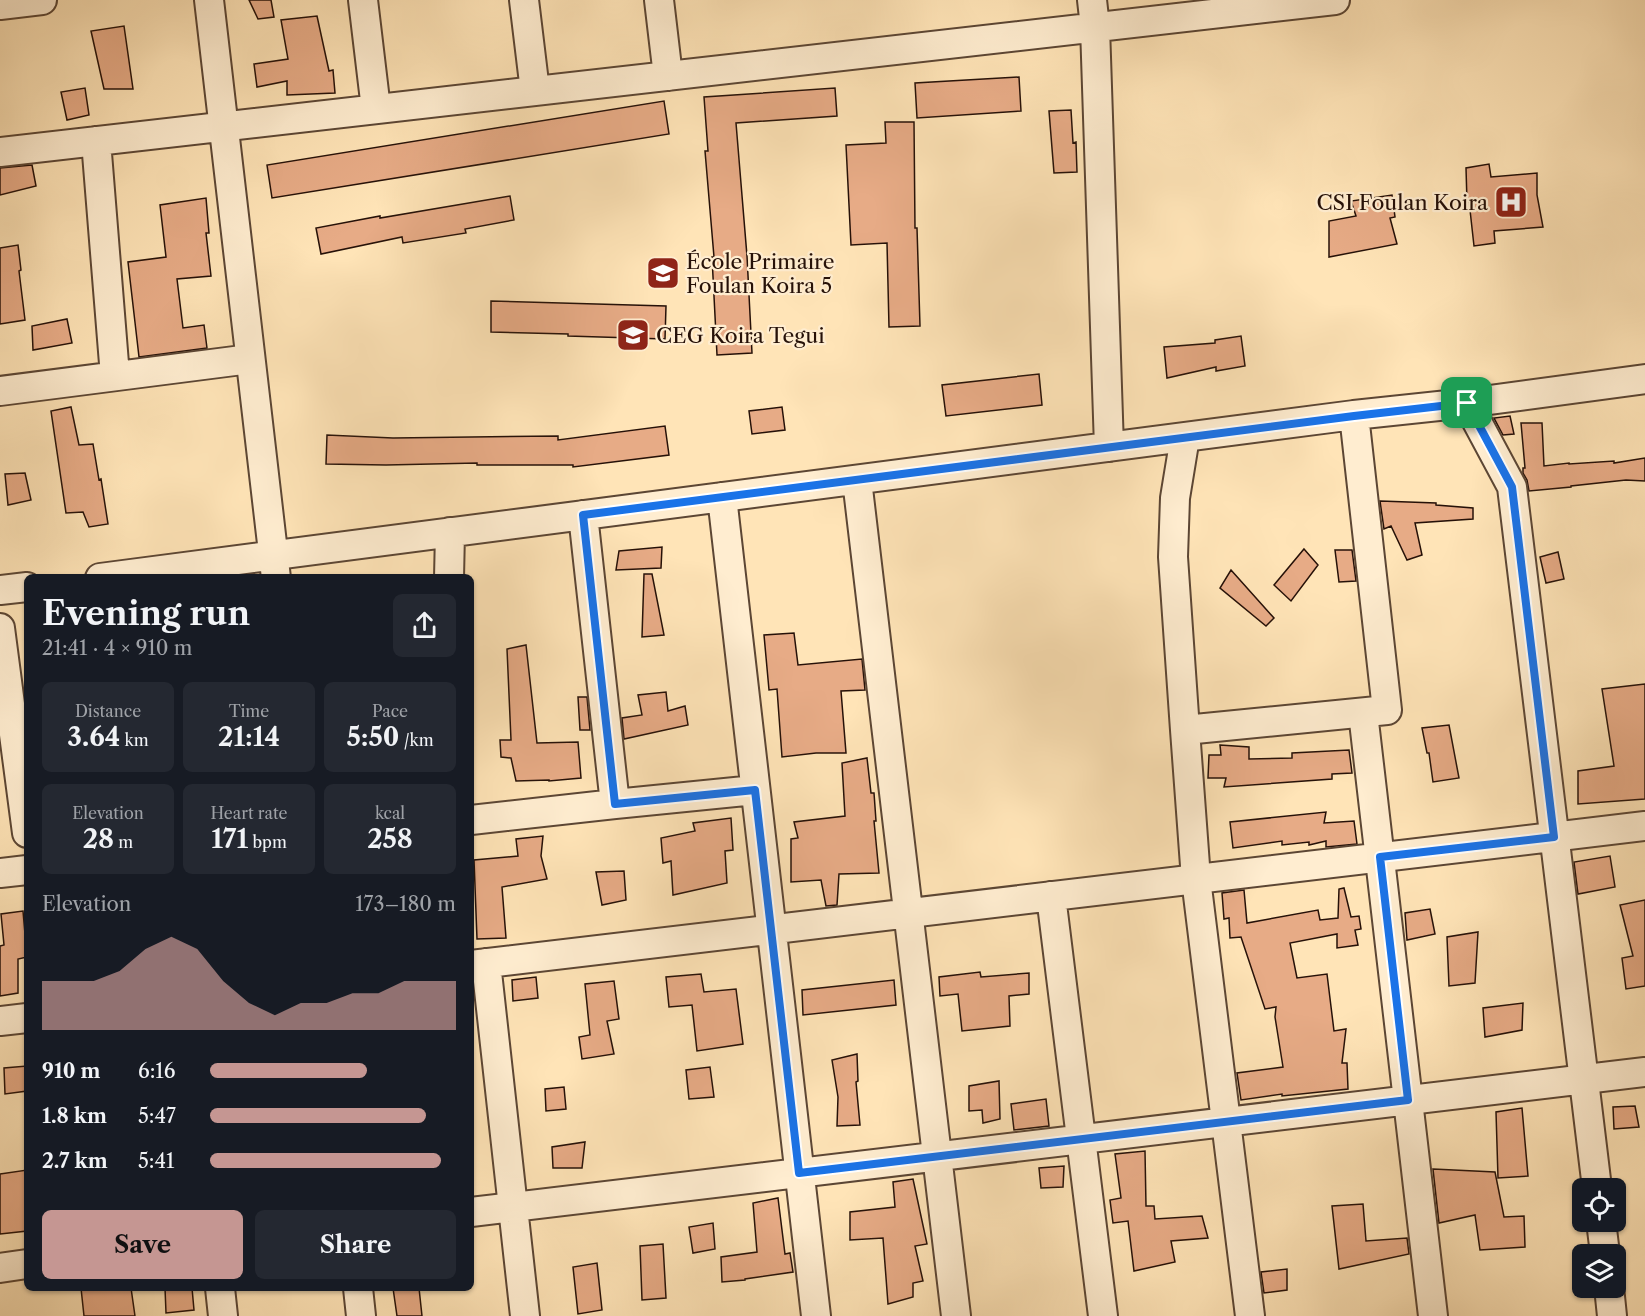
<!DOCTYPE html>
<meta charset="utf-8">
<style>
body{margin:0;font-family:"Libre Caslon Text",serif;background:#242831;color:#f1f3f6;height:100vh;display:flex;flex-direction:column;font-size:22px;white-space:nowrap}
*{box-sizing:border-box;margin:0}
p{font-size:20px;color:#9ea1a6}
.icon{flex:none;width:33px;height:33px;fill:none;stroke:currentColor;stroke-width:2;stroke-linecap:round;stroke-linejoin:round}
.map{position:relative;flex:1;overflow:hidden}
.panel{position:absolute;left:24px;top:574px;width:450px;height:717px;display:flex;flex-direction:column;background:#171b24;border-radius:9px;box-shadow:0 2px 4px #0004}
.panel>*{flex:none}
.buttons{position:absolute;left:1572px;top:1178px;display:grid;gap:12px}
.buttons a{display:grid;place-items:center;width:54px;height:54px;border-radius:9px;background:#171b24;box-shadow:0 2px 4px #0004;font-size:30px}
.pin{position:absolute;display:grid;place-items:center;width:51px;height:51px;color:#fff;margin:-26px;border-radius:12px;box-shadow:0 3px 9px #0006}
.round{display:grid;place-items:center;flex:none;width:63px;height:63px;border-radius:9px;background:#242831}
.summary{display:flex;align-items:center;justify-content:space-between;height:102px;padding:0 18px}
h1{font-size:33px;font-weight:700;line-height:45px}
.stats{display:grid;grid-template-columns:repeat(3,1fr);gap:9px;height:102px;padding:6px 18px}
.stats div{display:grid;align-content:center;border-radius:9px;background:#242831;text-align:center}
.stats b{font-size:26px;font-weight:700}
.stats small{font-size:16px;font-weight:400}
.stats p{font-size:16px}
.chart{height:168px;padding:12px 18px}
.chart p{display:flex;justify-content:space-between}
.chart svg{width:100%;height:108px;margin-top:6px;fill:#c59692;opacity:.7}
.primary-button{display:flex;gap:12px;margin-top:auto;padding:12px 18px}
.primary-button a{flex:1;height:69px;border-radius:9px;background:#c59692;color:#111;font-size:24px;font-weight:700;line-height:69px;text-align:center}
.primary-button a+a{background:#242831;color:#f1f3f6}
ul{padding:0 18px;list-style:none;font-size:20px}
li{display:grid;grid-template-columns:96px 72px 1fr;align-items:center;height:45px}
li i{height:15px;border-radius:8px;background:#c59692}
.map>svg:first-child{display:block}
</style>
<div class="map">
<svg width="1645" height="1316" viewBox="0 0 1645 1316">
<rect width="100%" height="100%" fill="#ffe4b7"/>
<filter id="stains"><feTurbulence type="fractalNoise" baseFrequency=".00333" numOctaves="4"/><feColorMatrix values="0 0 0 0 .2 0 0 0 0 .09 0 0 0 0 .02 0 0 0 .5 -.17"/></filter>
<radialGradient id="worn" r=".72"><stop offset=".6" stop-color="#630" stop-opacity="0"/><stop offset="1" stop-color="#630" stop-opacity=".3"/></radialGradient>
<path fill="#e7ab86" stroke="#261108" stroke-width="1.5" d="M249 0H271L274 17 258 19Z
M317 16 329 71 333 70 335 93 287 95V81L257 87 254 64 288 59 281 20Z
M124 26 133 89H104L91 31Z
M1019 77 1021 111 917 118 915 83Z
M85 88 89 115 67 120 61 92Z
M835 88 837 116 736 123 747 256 752 353 717 355 712 257H714L705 151H708L704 97Z
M664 101 669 134 272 198 267 165Z
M1071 110 1073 143 1076 142 1077 172 1054 173 1049 111Z
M885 122H914L915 228H917L920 326 889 327 887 243 851 245 846 145 886 143Z
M1489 164 1491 177 1537 173V195L1543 227 1494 231 1495 243 1474 246 1469 201 1467 202 1466 168Z
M32 165 36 186 0 195V168Z
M1392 195 1395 217 1390 218 1397 244 1329 257V221L1356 216 1351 201Z
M510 196 514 220 465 229 466 233 403 243 402 237 321 254 316 228 380 216V218Z
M206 198 209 233H206L211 276 177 279 183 328 204 325 207 348 139 357 128 262 166 257 160 205Z
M18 245 21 270 19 271 25 320 0 324V248Z
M491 301 666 306 665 339 568 336V334L491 332Z
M67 319 72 343 33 350 32 326Z
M1241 336 1245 366 1216 371V367L1167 378 1164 347 1215 343V340Z
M1039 374 1042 405 946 416 942 385Z
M71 407 79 445 93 444 99 480 101 479 108 524 89 527 83 512 66 513 51 411Z
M782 407 785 430 752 434 749 411Z
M1510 416 1514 434 1503 435 1494 418Z
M1521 423H1542L1544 466 1569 463V464L1614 461V463L1645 458V481L1626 480 1571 486V487L1529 491 1527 480 1523 473V468H1525Z
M665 426 669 455 573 467V465H477V463L386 465 326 464 327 435 393 438 558 436V440Z
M25 473 31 500 8 505 5 474Z
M1380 501 1436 503V505L1473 508V519L1415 523 1422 555 1407 560 1391 526 1384 529Z
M662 547 661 568 616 570 619 551Z
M1304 549 1318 565 1291 601 1274 585Z
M1335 550H1352L1356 581 1339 582Z
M1558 552 1564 579 1546 583 1540 557Z
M1231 570 1274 618 1266 626 1220 588Z
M644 574H652L664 635 642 637Z
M794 633 798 665 862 659 865 690 841 691 846 753H816L782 757 777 689 769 690 764 635Z
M526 645 537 743 578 742 581 778 549 781V780L516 781 511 758 501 757 500 740H511L507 649Z
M1645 684V799L1578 804V771L1614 766 1602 689Z
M666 692 668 711 685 706 688 725 624 739 622 718 642 715 638 695Z
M578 697H587L590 730H580Z
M1449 725 1459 778 1433 782 1429 753H1427L1422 728Z
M1220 745 1249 747V759L1292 758V753L1349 750 1352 773 1332 774V779L1224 787 1226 778H1208L1209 755H1221Z
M867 758 871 793H874L876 821H874L879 873 839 874 837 905 826 906 821 880 791 882V839L798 838 794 822 845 816 842 763Z
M1326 812 1324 823 1354 821 1357 844 1326 847V841L1309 845V842L1282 845V841L1233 848 1230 822Z
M731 818 733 850 725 851 727 883 673 895 671 861 663 863 661 838 695 831 693 823Z
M543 836 541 856 547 879 502 887 506 938 477 939 474 860 518 856 516 839Z
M1610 856 1615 887 1578 894 1574 862Z
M624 871 626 900 602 905 596 872Z
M1344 888 1351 917 1359 916 1361 929 1355 930 1358 945 1337 948V934L1290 943 1297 978 1327 974 1334 1031 1346 1029 1342 1063H1347L1348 1089 1282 1096V1094L1241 1100 1237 1073 1283 1067 1275 1017 1276 1007 1265 1009 1241 937 1230 938 1229 918 1224 919 1222 893 1244 890 1247 923 1318 910 1320 920 1338 918 1339 889Z
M1645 900V986L1626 989 1622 958 1633 956 1620 905Z
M1430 909 1435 934 1407 940 1405 913Z
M23 911 27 957 18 959V993L0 996V946L4 945 1 914Z
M1478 932 1475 983 1449 986 1447 937Z
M980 972 981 977 1029 973V994L1009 996 1010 1026 962 1031 958 994 940 996 939 977Z
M701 974 704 992 736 989 743 1044 697 1051 692 1005 669 1007 666 977Z
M536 977 538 998 513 1001 512 980Z
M894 980 896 1005 803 1015 802 990Z
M614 981 619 1019 607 1021 614 1054 582 1059 579 1037 590 1035 585 984Z
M1523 1003 1522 1030 1485 1037 1483 1008Z
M857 1054 858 1081 856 1082 860 1125 837 1126 838 1097 832 1060Z
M27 1066V1091L5 1094 4 1068Z
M710 1067 714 1097 689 1099 686 1070Z
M999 1081 1000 1119 983 1123 982 1110 969 1111V1086Z
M564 1087 566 1109 546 1111 545 1089Z
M1046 1099 1049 1126 1014 1130 1011 1104Z
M1635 1106 1639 1127 1614 1129 1613 1107Z
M1522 1108 1528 1176 1498 1178 1496 1112Z
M585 1142 582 1168H553L552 1147Z
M1145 1151 1146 1206H1154L1155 1219 1202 1216 1208 1238 1171 1241 1175 1262 1134 1271 1128 1221 1113 1223 1110 1200 1121 1198 1115 1154Z
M1064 1166 1063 1187 1041 1188 1039 1168Z
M1433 1169 1495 1172 1504 1217 1524 1216 1525 1247 1480 1250 1475 1215 1439 1223Z
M27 1170V1231L0 1234V1174Z
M913 1179 927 1244 915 1246 923 1281 913 1283V1297L888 1304 883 1238 850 1240V1212L895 1207 893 1182Z
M778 1198 785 1254 790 1253 793 1272 745 1279V1280L722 1282 721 1257 757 1252 753 1203Z
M1363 1204 1366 1241 1407 1238 1409 1254 1339 1269 1332 1206Z
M713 1223 715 1249 693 1253 689 1227Z
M663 1244 666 1298 642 1300 640 1246Z
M597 1263 602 1310 578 1314 573 1267Z
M1287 1269V1290L1264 1293 1261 1272Z
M81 1288H131L135 1316H84Z
M165 1288H192L194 1310 166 1313Z
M393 1288H419L422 1316H397Z"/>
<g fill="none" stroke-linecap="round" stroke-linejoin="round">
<g stroke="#5c4634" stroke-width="32">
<path id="minor" d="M209 0 276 578
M363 0 376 109
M524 0 535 91
M659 0 668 76
M1092 0 1095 27 1109 447
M0 5 42 0
M96 141 115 376
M0 152 1335 0
M0 391 250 359
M1467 403 1512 487 1597 1188
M1185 437 1175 498 1173 557 1185 730 1196 879 1250 1316
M857 480 956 1316
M722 497 816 1316
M583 515 615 804
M100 578 1354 415 1467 403 1645 379
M449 578 450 532
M0 590 27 587
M0 628 27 833
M1363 713 1433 1316
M1185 730 1387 710 1354 415
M471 820 615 804 755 790
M0 873 27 870
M1051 896 1103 1316
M486 963 525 1316
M471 965 1645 826
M0 1021 27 1018
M471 1212 1645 1072
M1601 1221 1605 1254
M0 1268 27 1264
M1609 1287 1612 1316
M220 1288 223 1316
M358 1288 361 1316"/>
</g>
<use href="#minor" stroke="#ffedd0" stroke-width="28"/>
</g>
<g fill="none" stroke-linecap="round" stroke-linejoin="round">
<g stroke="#fff" stroke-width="12">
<path id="route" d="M1467 403 1512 487 1554 837 1380 857 1408 1100 799 1173 755 790 615 804 583 515 1354 416Z"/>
</g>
<use href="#route" stroke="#1a73e8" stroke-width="8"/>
</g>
<defs>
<g id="hospital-square" transform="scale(1.725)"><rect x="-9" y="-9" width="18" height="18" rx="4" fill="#8f2418" stroke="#ffedd0"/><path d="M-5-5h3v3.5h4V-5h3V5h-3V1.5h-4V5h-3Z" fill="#fff"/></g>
<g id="school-square" transform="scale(1.725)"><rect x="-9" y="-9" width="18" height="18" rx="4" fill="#8f2418" stroke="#ffedd0"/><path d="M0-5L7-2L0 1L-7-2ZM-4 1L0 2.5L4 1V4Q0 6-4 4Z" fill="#fff"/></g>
</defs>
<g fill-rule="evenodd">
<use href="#hospital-square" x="1511" y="202"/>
<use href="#school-square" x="663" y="273"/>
<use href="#school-square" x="633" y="335"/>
</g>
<g text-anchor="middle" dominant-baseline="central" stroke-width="4.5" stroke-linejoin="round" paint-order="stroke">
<g font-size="21" fill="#261108" stroke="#ffedd0" text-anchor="start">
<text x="1488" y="202" text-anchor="end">CSI Foulan Koira</text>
<text x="686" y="261">École Primaire<tspan x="686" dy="24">Foulan Koira 5</tspan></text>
<text x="656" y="335">CEG Koira Tegui</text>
</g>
</g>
<rect width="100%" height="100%" filter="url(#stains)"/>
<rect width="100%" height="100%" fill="url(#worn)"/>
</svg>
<div class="buttons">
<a><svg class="icon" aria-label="locate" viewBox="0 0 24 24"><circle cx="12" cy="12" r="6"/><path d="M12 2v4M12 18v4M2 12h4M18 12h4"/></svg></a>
<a><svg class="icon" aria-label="layers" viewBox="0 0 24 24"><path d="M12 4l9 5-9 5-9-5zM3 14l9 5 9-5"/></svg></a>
</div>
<div class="pin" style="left:1467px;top:403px;background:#1e9e55"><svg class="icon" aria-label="arrive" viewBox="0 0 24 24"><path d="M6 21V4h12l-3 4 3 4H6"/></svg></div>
<section class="panel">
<div class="summary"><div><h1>Evening run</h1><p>21:41 · 4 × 910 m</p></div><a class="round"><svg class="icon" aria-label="share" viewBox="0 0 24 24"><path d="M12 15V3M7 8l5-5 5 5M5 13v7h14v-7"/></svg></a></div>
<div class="stats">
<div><p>Distance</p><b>3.64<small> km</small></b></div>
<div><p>Time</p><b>21:14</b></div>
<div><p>Pace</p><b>5:50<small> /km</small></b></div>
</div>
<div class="stats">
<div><p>Elevation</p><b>28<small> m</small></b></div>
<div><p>Heart rate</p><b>171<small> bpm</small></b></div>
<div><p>kcal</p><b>258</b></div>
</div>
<div class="chart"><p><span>Elevation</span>173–180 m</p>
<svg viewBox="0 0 160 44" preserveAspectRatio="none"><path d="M0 44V24L10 24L20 24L30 20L40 11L50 6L60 11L70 24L80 33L90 38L100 33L110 33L120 29L130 29L140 24L150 24L160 24V44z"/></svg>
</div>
<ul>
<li><b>910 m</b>6:16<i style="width:64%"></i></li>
<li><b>1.8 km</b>5:47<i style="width:88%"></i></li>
<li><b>2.7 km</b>5:41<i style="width:94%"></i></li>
</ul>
<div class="primary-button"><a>Save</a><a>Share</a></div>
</section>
</div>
